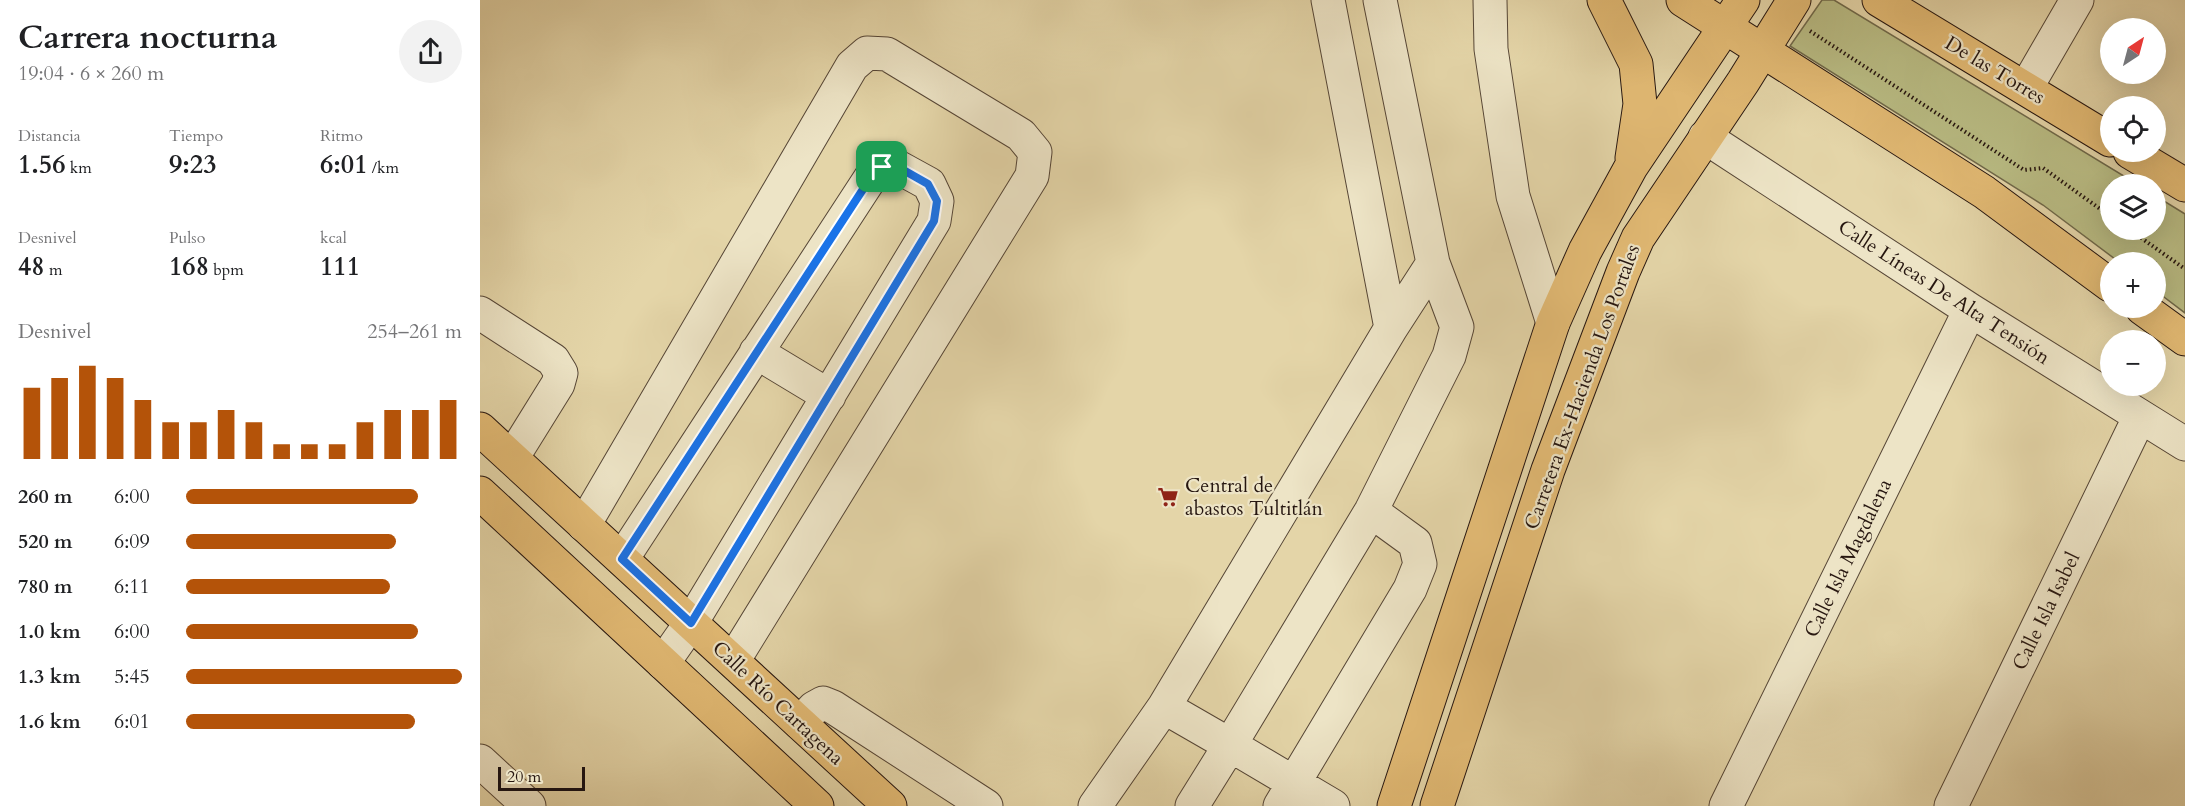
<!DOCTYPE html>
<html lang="es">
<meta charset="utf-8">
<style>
body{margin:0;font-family:Cardo,serif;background:#f2f2f2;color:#202124;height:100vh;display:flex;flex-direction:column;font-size:22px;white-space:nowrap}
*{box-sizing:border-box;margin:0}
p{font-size:20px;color:#757577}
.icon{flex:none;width:33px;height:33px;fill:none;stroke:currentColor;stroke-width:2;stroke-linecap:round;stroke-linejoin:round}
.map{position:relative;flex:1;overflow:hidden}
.sheet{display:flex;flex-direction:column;background:#fff;width:480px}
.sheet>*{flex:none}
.needle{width:39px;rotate:36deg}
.buttons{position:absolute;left:1620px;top:18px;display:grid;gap:12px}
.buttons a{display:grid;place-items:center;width:66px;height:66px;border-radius:50%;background:#fff;box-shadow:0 6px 24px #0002;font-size:30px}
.scale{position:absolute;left:18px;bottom:15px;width:87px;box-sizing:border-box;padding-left:6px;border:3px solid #261610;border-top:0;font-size:16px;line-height:21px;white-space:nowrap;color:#261610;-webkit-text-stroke:4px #ede4c6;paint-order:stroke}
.pin{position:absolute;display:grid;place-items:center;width:51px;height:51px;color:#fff;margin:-26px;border-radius:12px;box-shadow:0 3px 9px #0006}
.round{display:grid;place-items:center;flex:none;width:63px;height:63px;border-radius:32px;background:#f2f2f2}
.headline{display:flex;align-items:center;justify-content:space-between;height:102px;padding:0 18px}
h1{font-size:33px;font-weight:800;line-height:45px}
.stats{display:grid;grid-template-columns:repeat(3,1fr);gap:9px;height:102px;padding:6px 18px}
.stats div{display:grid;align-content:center}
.stats b{font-size:26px;font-weight:800}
.stats small{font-size:16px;font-weight:400}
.stats p{font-size:16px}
.chart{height:168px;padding:12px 18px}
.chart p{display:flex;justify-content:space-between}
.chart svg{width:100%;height:108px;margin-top:6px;stroke:#b45309;stroke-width:6}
ul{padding:0 18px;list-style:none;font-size:20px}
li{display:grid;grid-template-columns:96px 72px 1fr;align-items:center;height:45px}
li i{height:15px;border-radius:8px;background:#b45309}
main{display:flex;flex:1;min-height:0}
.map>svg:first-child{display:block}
</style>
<main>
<section class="sheet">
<div class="headline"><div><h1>Carrera nocturna</h1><p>19:04 · 6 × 260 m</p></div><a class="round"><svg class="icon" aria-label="share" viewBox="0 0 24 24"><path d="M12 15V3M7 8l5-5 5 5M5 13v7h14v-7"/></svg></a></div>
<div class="stats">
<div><p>Distancia</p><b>1.56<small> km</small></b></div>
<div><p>Tiempo</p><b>9:23</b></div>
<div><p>Ritmo</p><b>6:01<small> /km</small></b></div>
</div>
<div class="stats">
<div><p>Desnivel</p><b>48<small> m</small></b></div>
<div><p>Pulso</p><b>168<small> bpm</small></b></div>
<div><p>kcal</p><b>111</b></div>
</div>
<div class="chart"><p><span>Desnivel</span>254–261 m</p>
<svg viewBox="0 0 160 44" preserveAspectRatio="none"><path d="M5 44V15M15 44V11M25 44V6M35 44V11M45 44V20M55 44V29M65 44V29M75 44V24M85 44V29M95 44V38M105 44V38M115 44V38M125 44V29M135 44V24M145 44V24M155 44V20"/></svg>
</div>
<ul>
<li><b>260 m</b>6:00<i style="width:84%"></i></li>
<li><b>520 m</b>6:09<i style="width:76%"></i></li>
<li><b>780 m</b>6:11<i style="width:74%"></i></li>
<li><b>1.0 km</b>6:00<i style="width:84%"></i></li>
<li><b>1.3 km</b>5:45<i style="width:100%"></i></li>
<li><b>1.6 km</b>6:01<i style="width:83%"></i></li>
</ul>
</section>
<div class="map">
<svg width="1705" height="806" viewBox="0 0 1705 806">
<rect width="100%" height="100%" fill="#e4d5a8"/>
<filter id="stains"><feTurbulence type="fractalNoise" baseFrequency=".00333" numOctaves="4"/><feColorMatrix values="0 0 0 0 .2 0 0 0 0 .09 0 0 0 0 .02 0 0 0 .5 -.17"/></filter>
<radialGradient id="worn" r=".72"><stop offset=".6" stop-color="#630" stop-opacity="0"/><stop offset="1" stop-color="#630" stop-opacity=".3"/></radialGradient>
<path fill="#b9bc84" stroke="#70694a" stroke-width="1.5" d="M1342 0H1354L1657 184H1630V230H1676V196L1705 214V313L1676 291V262H1639L1563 205 1310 46Z"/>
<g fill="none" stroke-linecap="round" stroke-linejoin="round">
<g stroke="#564636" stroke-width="35">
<path id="minor" d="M848 0 911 328
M1010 0 1011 49 1033 196 1073 323
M1546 88 1597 0
M1225 137 1490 310 1705 444
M0 313 73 360 81 373 78 384 32 458
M276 352 349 396
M104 525 372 66 387 53 407 54 541 135 555 152 552 176 253 661
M142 559 391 177 403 167H418L449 184 457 201 454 221 211 623 183 663
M684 707 750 745 891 511 969 356 977 327 953 263
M320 723 334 708 343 703 353 707 506 806
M0 761 49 806
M615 806 684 707 911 328 953 263 900 0
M712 806 750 745 853 806
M800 806 930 589 940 564 935 543 891 511
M1246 806 1490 310
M1471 806 1660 416"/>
</g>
<g stroke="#261610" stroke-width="35">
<path id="major" d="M1124 0 1156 64 1160 104 1152 158
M1203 0 1504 192 1630 285
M1399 0 1630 140
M1650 152 1705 185
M1662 308 1705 339
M0 429 410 806
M0 493 337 806
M914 806 1073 323 1105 251 1151 167 1263 0
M957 806 1068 470 1143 272 1158 238 1263 82 1314 0"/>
</g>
<path stroke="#261610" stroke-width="4" stroke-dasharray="1.5 3" stroke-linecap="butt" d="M1330 31 1544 170 1563 168 1630 216
M1650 230 1705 269"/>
<use href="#minor" stroke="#ede4c6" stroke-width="33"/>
<use href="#major" stroke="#e2ba74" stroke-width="33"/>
</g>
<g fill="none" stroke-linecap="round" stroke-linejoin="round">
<g stroke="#fff" stroke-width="12">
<path id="route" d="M402 167H418L448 184 457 201 454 221 211 623 142 559 391 177Z"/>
</g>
<use href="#route" stroke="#1a73e8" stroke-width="8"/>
</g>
<defs>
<g id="supermarket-bare" transform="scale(1.62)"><path d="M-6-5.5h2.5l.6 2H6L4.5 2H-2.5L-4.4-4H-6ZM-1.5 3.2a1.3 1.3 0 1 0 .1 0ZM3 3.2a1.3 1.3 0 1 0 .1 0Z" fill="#8f2418" stroke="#ede4c6" stroke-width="2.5" paint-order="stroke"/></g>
</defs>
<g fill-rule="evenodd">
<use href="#supermarket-bare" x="688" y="497"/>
</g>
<g text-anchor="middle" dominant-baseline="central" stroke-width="4.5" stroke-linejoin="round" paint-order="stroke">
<g font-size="20" fill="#261610" stroke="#ede4c6">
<text transform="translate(1515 70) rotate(31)">De las Torres</text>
<text transform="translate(1464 292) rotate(33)">Calle Líneas De Alta Tensión</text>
<text transform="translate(1102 387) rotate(-70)">Carretera Ex-Hacienda Los Portales</text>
<text transform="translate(1368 558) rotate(-64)">Calle Isla Magdalena</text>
<text transform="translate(1566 611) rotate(-64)">Calle Isla Isabel</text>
<text transform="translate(298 703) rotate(43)">Calle Río Cartagena</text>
</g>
<g font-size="20" fill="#261610" stroke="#ede4c6" text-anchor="start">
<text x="705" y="485">Central de<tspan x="705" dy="23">abastos Tultitlán</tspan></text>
</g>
</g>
<rect width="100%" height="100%" filter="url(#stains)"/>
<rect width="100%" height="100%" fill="url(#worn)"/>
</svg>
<div class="buttons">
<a><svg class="needle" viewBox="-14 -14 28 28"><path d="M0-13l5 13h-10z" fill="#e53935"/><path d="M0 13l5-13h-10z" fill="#757577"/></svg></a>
<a><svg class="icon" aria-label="locate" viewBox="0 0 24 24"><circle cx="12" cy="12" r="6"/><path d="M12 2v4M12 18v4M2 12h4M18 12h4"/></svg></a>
<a><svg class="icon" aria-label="layers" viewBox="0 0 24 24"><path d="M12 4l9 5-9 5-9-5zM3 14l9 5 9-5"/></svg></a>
<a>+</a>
<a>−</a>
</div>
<div class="scale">20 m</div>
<div class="pin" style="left:402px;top:167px;background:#1e9e55"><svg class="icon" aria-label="arrive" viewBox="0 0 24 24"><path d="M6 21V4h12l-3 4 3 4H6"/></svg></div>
</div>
</main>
